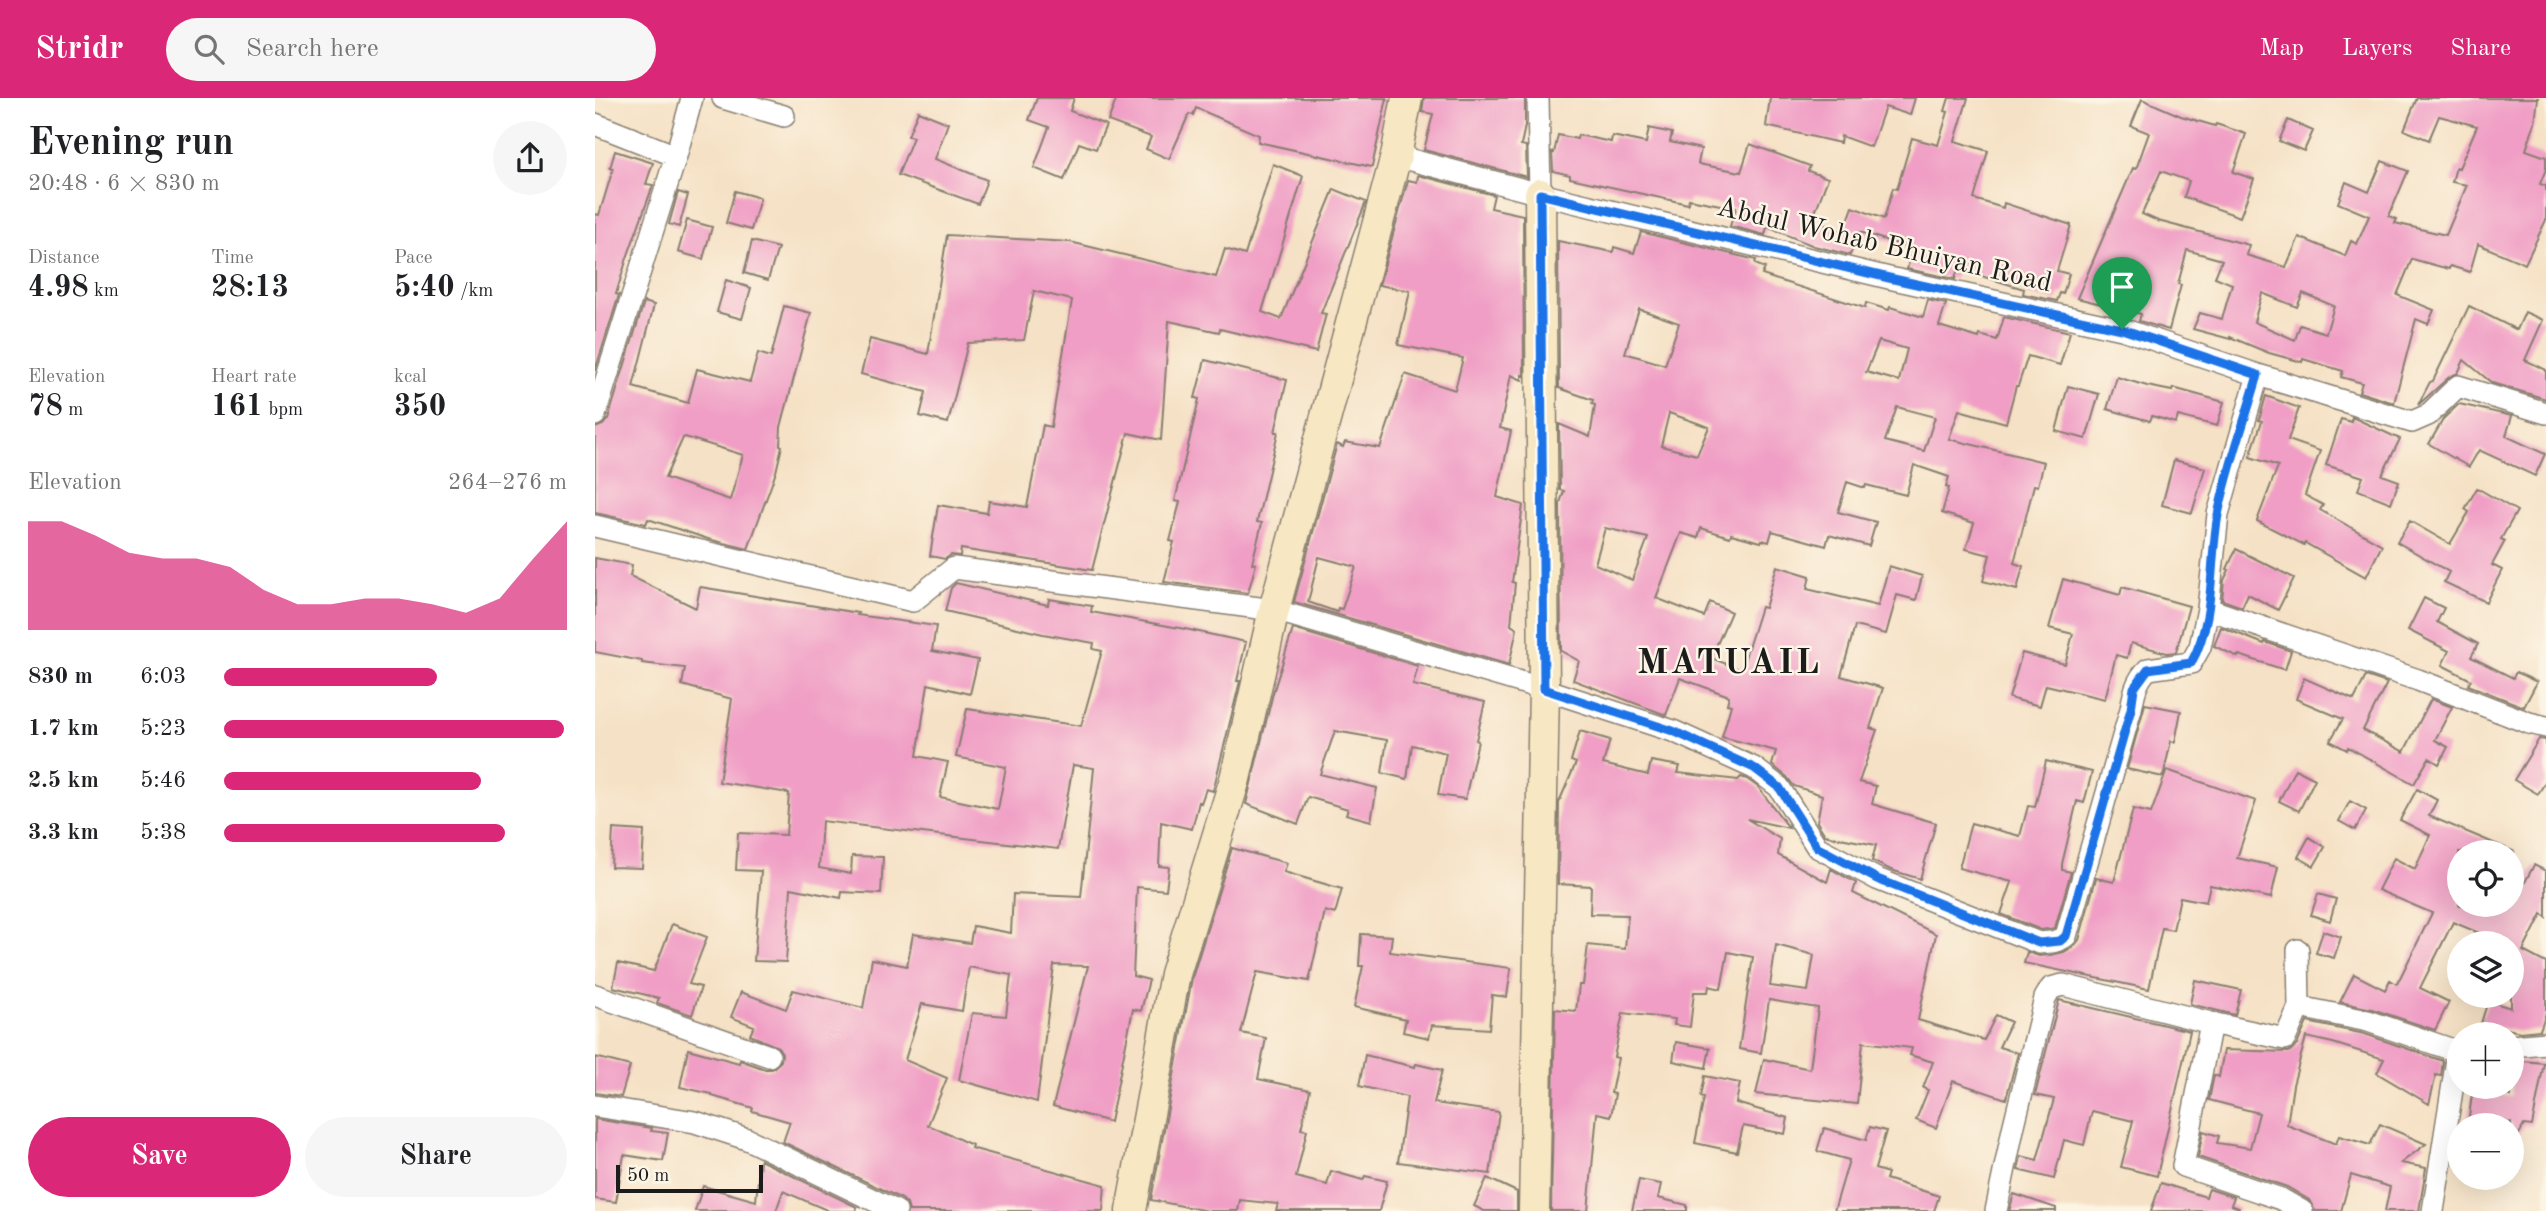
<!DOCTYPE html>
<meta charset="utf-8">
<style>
body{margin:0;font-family:"Old Standard TT",serif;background:#f6f6f6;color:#202124;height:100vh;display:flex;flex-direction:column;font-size:26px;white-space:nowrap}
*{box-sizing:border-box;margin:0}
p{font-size:23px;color:#757577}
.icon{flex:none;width:38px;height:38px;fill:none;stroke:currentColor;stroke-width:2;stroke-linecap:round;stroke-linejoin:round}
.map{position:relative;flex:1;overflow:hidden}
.sheet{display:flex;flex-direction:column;background:#fff;width:595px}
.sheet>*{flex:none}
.controls{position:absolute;left:1852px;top:742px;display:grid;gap:14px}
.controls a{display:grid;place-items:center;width:77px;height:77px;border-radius:50%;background:#fff;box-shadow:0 7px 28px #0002;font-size:35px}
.scale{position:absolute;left:21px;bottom:18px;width:147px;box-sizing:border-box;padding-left:7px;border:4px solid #1c1c1c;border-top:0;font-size:19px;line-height:24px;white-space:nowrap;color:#1c1c1c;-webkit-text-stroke:5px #fcf5e5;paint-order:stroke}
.pin{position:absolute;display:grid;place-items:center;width:60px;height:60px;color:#fff;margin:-72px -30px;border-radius:50% 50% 50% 0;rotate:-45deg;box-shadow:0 0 7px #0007}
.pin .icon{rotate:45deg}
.round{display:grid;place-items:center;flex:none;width:74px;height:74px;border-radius:37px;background:#f6f6f6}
.headline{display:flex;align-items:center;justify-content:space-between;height:119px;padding:0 28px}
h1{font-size:38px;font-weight:800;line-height:52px}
.stats{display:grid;grid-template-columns:repeat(3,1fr);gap:10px;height:119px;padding:7px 28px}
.stats div{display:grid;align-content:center}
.stats b{font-size:30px;font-weight:800}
.stats small{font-size:19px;font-weight:400}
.stats p{font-size:19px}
.chart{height:196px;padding:14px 28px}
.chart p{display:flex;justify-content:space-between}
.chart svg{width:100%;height:126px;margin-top:7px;fill:#db2777;opacity:.7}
.action{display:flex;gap:14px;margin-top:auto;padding:14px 28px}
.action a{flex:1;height:80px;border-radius:42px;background:#db2777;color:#fff;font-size:28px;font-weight:800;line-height:80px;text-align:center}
.action a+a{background:#f6f6f6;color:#202124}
ul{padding:0 28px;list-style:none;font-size:23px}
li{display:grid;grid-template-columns:112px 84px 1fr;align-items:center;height:52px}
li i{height:18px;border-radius:9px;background:#db2777}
header{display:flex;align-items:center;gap:42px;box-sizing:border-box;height:98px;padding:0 35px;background:#db2777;color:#fff}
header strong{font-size:33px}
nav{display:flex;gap:38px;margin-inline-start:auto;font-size:24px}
.search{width:490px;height:63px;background:#f6f6f6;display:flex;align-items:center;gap:18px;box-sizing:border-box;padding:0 24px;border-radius:38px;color:#757577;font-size:26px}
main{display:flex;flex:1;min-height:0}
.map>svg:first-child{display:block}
</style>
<header>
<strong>Stridr</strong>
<div class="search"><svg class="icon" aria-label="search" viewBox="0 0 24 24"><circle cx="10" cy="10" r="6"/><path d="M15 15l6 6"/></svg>Search here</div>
<nav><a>Map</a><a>Layers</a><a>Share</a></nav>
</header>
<main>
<section class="sheet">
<div class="headline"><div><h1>Evening run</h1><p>20:48 · 6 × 830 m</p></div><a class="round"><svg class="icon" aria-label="share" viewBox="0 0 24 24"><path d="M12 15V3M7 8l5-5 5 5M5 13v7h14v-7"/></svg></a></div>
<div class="stats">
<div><p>Distance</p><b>4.98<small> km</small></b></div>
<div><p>Time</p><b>28:13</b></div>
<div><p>Pace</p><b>5:40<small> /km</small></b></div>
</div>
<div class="stats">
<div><p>Elevation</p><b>78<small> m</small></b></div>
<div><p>Heart rate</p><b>161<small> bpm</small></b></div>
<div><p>kcal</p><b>350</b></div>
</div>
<div class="chart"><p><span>Elevation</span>264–276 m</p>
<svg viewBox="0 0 160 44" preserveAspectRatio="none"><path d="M0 44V6L10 6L20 11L30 17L40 19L50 19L60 22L70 30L80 35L90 35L100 33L110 33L120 35L130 38L140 33L150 19L160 6V44z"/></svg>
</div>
<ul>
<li><b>830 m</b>6:03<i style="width:62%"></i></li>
<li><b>1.7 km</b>5:23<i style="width:99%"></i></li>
<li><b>2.5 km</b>5:46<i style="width:75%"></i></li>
<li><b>3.3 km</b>5:38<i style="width:82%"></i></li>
</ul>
<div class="action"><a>Save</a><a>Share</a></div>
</section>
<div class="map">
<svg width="1951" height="1113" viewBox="0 0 1951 1113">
<rect width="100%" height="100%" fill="#fcf5e5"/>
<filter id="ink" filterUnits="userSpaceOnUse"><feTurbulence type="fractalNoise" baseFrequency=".0143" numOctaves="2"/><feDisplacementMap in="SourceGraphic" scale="14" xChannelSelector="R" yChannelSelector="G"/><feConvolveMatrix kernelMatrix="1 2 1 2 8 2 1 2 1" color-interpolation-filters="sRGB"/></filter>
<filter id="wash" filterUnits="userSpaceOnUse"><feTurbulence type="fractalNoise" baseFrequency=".00686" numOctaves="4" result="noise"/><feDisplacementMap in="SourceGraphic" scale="28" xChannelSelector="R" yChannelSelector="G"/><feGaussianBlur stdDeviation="1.57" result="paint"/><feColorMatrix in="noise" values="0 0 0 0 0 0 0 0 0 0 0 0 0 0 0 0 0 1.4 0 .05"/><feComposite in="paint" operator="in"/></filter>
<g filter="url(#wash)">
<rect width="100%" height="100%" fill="#f5e1c5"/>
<g id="blocks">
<path fill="#f09ec5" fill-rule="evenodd" d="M442 0H479L475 13 511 27 501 51 484 45 469 82 439 70 454 29 434 22Z
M522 0H792L777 69 663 44 664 37 601 10 598 17 594 16 574 61 551 51 556 39 513 23Z
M829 0H930V28L926 47 931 48 932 79 829 52 838 16 827 14Z
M1175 0H1320L1315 17 1290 9 1276 49 1246 38 1245 45 1171 28Z
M1354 0H1373L1360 43 1393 53 1379 101 1408 110 1409 105 1476 127 1462 173 1474 176 1468 196 1465 195 1462 203 1428 196 1429 191 1363 171 1360 181 1312 171 1318 151 1265 134 1255 157 1219 148 1172 129 1170 137 1135 128 1141 110 1094 101 1093 106 975 80V77L958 73 957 54 959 55 963 37 982 41 983 37 1016 44 1017 38 1051 45 1054 30 1077 35 1075 44 1106 51 1103 66 1146 74 1155 46 1215 68 1213 73 1233 80 1217 122 1249 134 1258 109 1289 121 1298 90 1302 91 1317 40 1343 47 1353 14 1350 13Z
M1822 0H1943L1940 25 1931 52 1951 59V71L1945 86 1951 88V122L1930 166 1883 146 1875 174 1855 168 1854 171 1817 161 1802 197 1839 212 1833 226 1821 221 1799 305 1764 294 1767 285 1746 279 1748 273 1708 261 1707 264 1674 255 1635 239V241L1598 231 1605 215 1627 221 1637 186 1620 179 1627 162 1592 152 1583 186 1586 187 1574 232 1544 223 1546 216 1482 200 1538 70 1541 71 1554 35 1536 28 1547 1 1586 18 1620 28 1621 26 1651 36 1638 74 1659 81 1645 119 1589 99 1594 83 1566 73 1547 116 1563 123 1654 147 1651 157 1691 169 1704 139 1750 158 1756 143 1762 146 1774 118 1743 105 1751 84 1774 94 1787 63 1813 73 1794 118 1802 121 1800 125 1851 137 1872 87 1857 84 1861 69 1864 70 1882 28 1844 18 1834 42 1809 32ZM1667 195 1702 209 1708 195 1739 208 1731 235 1705 227 1700 242 1659 224Z
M323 13 353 25 340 61 392 82 383 106 303 77 318 39 313 38Z
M1693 22 1718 33 1709 53 1684 43Z
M20 53 58 65 51 86 58 87 32 160 21 196 24 197 0 273V116L4 117 18 71 15 70Z
M678 66 708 78 667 214 686 221 739 91 771 104 726 215 731 216 721 254 625 231 624 234 574 223 566 342 533 335 497 472 366 451 365 458 356 457 350 461 335 458 343 407 392 415 394 403 432 409 448 327 456 329 477 202 439 193 429 242 373 245 353 325 325 318 331 294 266 276 275 241 333 256 352 137 475 144 621 179 630 151 650 157Z
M823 77 899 97 896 110 928 117 929 278 927 277V282L916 277 905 330 916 333 902 399 928 407 917 484 920 485 916 527 922 531 914 567 699 504 742 346 748 349 750 344 785 350 810 276 860 292 868 260 803 247 815 193 784 187 813 82 822 84ZM724 459 761 469 747 511 743 510 742 514 713 504Z
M140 93 165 100 156 132 131 125Z
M83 94 93 97 84 129 74 126Z
M92 122 117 129 108 161 83 154Z
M1046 134 1161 162 1160 166 1170 170 1167 177 1270 210 1271 205 1294 212 1295 209 1328 219 1333 202 1351 206 1344 228 1384 240 1385 237 1402 242 1409 219 1475 234 1465 267 1433 258 1423 288H1421L1411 325 1364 312 1354 341 1449 364 1443 388 1439 387 1419 465 1428 468 1422 492 1388 483 1395 457 1371 451 1379 425 1347 415 1354 390 1351 389 1354 379 1319 367 1311 397 1271 387 1270 390 1252 384 1243 414 1281 424 1274 448 1234 437 1231 448 1177 433 1174 444 1167 442 1166 444 1136 436 1135 439 1106 430 1103 440 1086 435 1061 500 1109 519 1115 504 1136 514 1116 560 1146 572 1166 509 1170 510 1182 468 1215 478 1212 491 1283 508 1294 468 1327 478 1321 502 1302 497 1291 536 1260 528 1246 578 1288 590 1275 630 1282 632 1264 684 1281 688 1277 706 1341 725 1325 781 1296 772 1277 763 1281 747 1230 737 1222 724 1227 697 1199 688 1192 679 1177 667 1181 653 1127 639 1136 607 1132 606 1134 598 1085 580 1071 617 978 582 984 563 966 553 965 405 969 393 965 392 964 326 995 339 1000 307 997 306 998 302 964 290 963 143 1018 154 1019 149 1039 155ZM1044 211 1084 225 1070 267 1030 255ZM1284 243 1312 251 1304 283 1271 274ZM1302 309 1340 319 1329 353 1290 343ZM1074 315 1114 329 1102 357 1066 348ZM1010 430 1053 440 1037 482 1000 466Z
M157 143 183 150 173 182 149 175Z
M131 182 156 190 147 221 122 214Z
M49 204 59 207 38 289 93 305 102 271 155 284 163 255 176 259 189 208 216 215 186 329 185 347 187 348 181 374 153 451 113 441 53 421 51 426 0 415V330L8 327 13 321ZM90 339 148 357 135 402 70 380 88 340Z
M1874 208 1922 232 1930 214 1948 222 1930 262 1951 272V301L1897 285 1869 262 1863 275 1854 279 1823 307 1835 284 1838 283Z
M610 262 692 282 680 334H683L662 424 667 425 657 465 661 466 653 495 569 484 579 444 575 443 585 404 580 403 604 301 600 300Z
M1522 279 1552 288 1577 293 1578 290 1629 304 1622 328 1583 318 1581 325 1557 318 1555 323 1512 311Z
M1473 288 1504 296 1491 341 1461 333Z
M1671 298 1704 310 1693 342 1725 353 1710 397 1728 407 1725 412 1787 447 1771 479 1710 445 1709 447 1662 423 1683 368 1655 359 1667 323 1664 322Z
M1864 306 1917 318 1911 338 1950 356 1940 378 1884 352 1874 369 1834 346 1849 320Z
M1757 319 1805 341 1787 377 1804 383 1796 405 1763 392 1768 379 1731 367 1746 321 1756 324Z
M1579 362 1610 370 1597 415 1567 407Z
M1882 390 1922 413 1906 441 1910 443 1897 467 1907 472 1891 504 1849 484 1854 474 1802 444 1815 423 1855 446 1874 414 1870 411Z
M1641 451 1699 480 1683 512 1653 496 1647 509 1627 502 1629 482 1634 472 1632 471Z
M0 460 37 467 35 478 101 510 105 489 263 515 262 517 341 528 337 553 383 562 375 596 333 586 322 658 353 664 345 699 403 711 411 669 361 659 372 611 486 628 507 553 498 551 499 545 448 536 350 513 356 490 361 485 453 507 454 501 497 508 496 514 590 531 651 544 642 583H645L618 693 611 691 606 705 604 704 597 731 566 724 564 768 574 769 571 792 542 789 538 878 554 882 546 913 538 911 515 1024 458 1008 493 868 459 867 442 1004 364 982 377 915 411 918 416 877 374 869 367 913 327 906 310 962 352 980 333 1027 377 1047 376 1050 510 1087 508 1113H314L312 1106 307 1101 188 1044 195 1024 157 1013 158 1010 117 998V996L85 989 93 951 144 965 145 962 170 971H177L186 963 187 955 183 949 155 937 159 928 136 919 146 894 191 911 198 892 268 910 277 861 312 868 318 836 375 845 378 828 416 835 418 796 486 799 499 670 478 667 463 751 227 723 224 770 256 776 257 758 288 759 286 796 247 794 246 800 196 790 191 864 159 863 166 773 141 772 143 735 191 737 194 695 124 684 137 601 87 587 90 570 47 565V563L0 554Z
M1468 481 1525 497 1527 489 1594 508 1581 554 1572 555 1536 545 1532 560 1521 557 1510 601 1451 587 1445 608 1414 600 1427 555 1470 566 1478 536 1454 530Z
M1829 500 1849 510 1842 524 1883 546 1876 559 1918 580 1921 574 1942 584 1929 609 1873 587 1876 582 1847 567 1854 553 1813 532Z
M1626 529 1669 546 1670 544 1696 553 1690 572 1644 557 1643 559 1619 548Z
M698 531 823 568 818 587 890 604 881 642 883 643 870 701 843 697 851 655 817 647 812 681 787 675 792 642 740 633 725 676 782 690 776 723 751 716 753 711 713 699 703 726 651 706 678 595Z
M1771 578 1792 585 1768 632 1809 654 1836 601 1857 609 1840 642 1853 649 1844 666 1834 660 1819 686 1753 649 1752 652 1735 643 1748 621 1701 601 1709 580 1759 602Z
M1550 606 1586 613 1580 644 1576 643 1568 679 1532 671Z
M985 633 1015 642 1008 666 1053 677 1056 663 1085 668 1083 675 1143 682 1146 679 1152 681 1163 689 1194 730 1152 721 1185 741 1183 757 1232 784 1236 771 1261 785 1258 795 1341 836 1323 922 1389 942 1401 917 1416 924 1404 949 1423 955 1411 1001 1358 983 1341 1030 1321 1022 1333 992 1328 990 1338 964 1315 957 1317 950 1268 944 1262 1006 1161 996 1169 961 1215 971 1223 910 1174 902 1166 955 1144 951 1158 859 1133 854 1126 891 1114 888 1113 894H1099L1095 929 1079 927 1080 921 1028 915 1019 959 1023 960 1016 995 1020 996 1016 1018 1002 1015 993 1113H956L960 911 981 913 984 887H988L993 847 1030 851 1033 817 995 816 996 788 963 786 964 704 981 665 976 663ZM1181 847 1219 857 1213 893 1175 888Z
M1944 641 1951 642V683L1943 696 1919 682Z
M1451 663 1497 674 1489 705 1482 703 1467 766V772L1476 774 1460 830 1446 832 1406 816 1417 784 1364 770 1376 725 1425 738 1433 708 1440 709Z
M1700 671 1720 681 1704 713 1684 703Z
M1572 672 1661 703 1642 760 1683 769 1676 800 1615 787 1611 804 1585 799 1578 832 1567 830 1554 891 1429 865 1432 854 1444 858 1456 857 1469 854 1479 848 1484 842 1501 780 1519 784 1538 711 1556 715Z
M1822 691 1842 702 1834 718 1920 754H1864V807H1916V780L1929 786 1939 767 1951 773V819L1947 816 1928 853 1951 865V915L1945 932 1925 934 1886 925 1893 903 1916 910V845H1908L1858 824 1825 890 1854 904 1840 932 1777 911 1745 904 1759 876 1790 892 1795 882 1802 886 1837 815 1783 792 1799 760 1820 771 1835 737 1805 722Z
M1755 703 1771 712 1760 732 1744 723Z
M18 731 49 733 47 770 16 769Z
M1714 739 1730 749 1719 768 1703 759Z
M637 750 692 765 689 774 747 791 740 816 730 813 714 883 662 874 646 935 671 940 663 981 715 992 706 1031 712 1032 701 1079 732 1087 736 1073 768 1082 770 1078 792 1083 784 1113H681L683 1106 645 1102 643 1113H613L556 1102 597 880Z
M1723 796 1741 801 1735 823 1716 817Z
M77 826 112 839 94 886 106 889 97 917 62 905 64 900 18 889 23 865 59 873Z
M1728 833 1746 839 1739 860 1721 855Z
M766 836 797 838 795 854 916 870 912 899 897 897 894 931 837 927 834 940 808 934 811 921 759 909 768 868H764Z
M1600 882 1646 892 1640 917 1595 906Z
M1464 902 1595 933 1562 1078 1526 1069 1538 1023 1497 1013 1489 1047 1469 1042 1459 1081 1423 1072 1426 1058 1442 1062 1459 1001 1440 997Z
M1712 924 1770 936 1848 963 1846 978 1841 977 1834 1006 1782 975 1789 961 1738 945 1711 939 1698 987 1692 1027 1741 1046 1744 1038 1775 1047 1785 1026 1831 1046 1806 1065 1831 1070 1824 1113H1790L1795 1089 1756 1077 1746 1113H1720L1714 1102 1692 1089 1603 1059 1608 1033 1624 1038 1622 1045 1655 1050 1664 1015 1614 1002 1619 977 1624 979 1629 952 1694 954 1702 947Z
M1081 944 1115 950 1111 970 1078 963Z
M770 957 820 969 821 966 847 972 839 1005 904 1014 895 1076 803 1064 812 999 764 988Z
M0 959 35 968 26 999 0 995Z
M1916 962 1949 965 1937 1028 1929 1027 1916 1051V1025L1874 1019 1877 996 1904 1000 1905 996 1916 998Z
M1110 978 1145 985 1141 1005 1193 1020 1190 1036 1148 1028 1142 1054 1100 1045 1109 1000 1106 999Z
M0 1021 57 1030 56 1033 73 1035 68 1063 29 1057 21 1104 0 1101Z
M1275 1029 1291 1033 1280 1071 1293 1075 1291 1081 1344 1098 1339 1113H1239L1254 1062 1222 1053 1229 1030 1271 1042Z
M165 1062 262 1109 261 1113H234L188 1093 181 1113H100L108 1088 161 1103Z
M892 1080 922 1094V1113H889L879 1108Z
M1044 1082 1066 1086 1063 1100 1092 1107V1113H1037Z
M1566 1085 1611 1099 1614 1091 1639 1099 1636 1107 1644 1110 1643 1113H1556Z
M1419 1096 1461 1110V1113H1414Z"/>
</g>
</g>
<g filter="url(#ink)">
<use href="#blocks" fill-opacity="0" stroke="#887e70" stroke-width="2"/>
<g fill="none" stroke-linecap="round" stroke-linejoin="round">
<g stroke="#887e70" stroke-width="24">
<path id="street" d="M128 0 189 18
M943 0 945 96
M0 26 81 58 97 0
M801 58 945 96 1294 180 1527 231 1663 277 1817 324 1833 317 1863 288 1951 315
M0 317 81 58
M0 428 318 503 359 470 679 512 949 591 1078 633 1159 670 1184 689 1222 749 1282 781 1444 845C1454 844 1462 845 1471 838L1536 611C1539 595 1541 583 1553 571L1596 565 1605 549 1613 511 1623 416 1663 277
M1613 511 1823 582 1934 625 1951 629
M0 897 174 958
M1704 909 1773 923 1864 954
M1616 925 1588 1068 1686 1101 1707 1113
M1916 948 1951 945
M0 1008 100 1024 152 1041 301 1113
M1401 1113 1418 1031 1450 900 1456 890 1468 887 1616 925 1690 941 1704 909 1703 852
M1838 1113 1863 954"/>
</g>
<g stroke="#887e70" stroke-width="33">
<path id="secondary" d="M536 1113 580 876 640 681 679 512 801 58 812 0
M939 1113 949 591 945 96"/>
</g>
<use href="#street" stroke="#fff" stroke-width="21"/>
<use href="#secondary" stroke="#f7e8c3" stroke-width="30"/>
</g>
</g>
<g fill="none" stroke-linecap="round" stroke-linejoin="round" filter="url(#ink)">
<g stroke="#fff" stroke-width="14">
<path id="route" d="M945 96 1294 180 1527 231 1663 277C1650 322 1632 372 1623 417 1614 465 1621 521 1596 565L1553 571 1539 590 1536 611 1471 838 1465 843 1444 845 1282 781 1222 749 1184 689 1159 670 1078 633 949 591Z"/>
</g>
<use href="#route" stroke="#1a73e8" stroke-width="9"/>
</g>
<g text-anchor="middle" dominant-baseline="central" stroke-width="5" stroke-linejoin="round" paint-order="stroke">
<g font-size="28" fill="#1c1c1c" stroke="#fcf5e5">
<text transform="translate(1289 148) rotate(13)">Abdul Wohab Bhuiyan Road</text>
</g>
<g font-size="35" font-weight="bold" letter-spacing="2" fill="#1c1c1c" stroke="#fcf5e5">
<text x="1134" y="565">MATUAIL</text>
</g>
</g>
</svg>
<div class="controls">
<a><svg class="icon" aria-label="locate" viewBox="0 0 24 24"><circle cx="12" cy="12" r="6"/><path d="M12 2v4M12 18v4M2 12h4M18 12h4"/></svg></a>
<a><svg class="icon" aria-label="layers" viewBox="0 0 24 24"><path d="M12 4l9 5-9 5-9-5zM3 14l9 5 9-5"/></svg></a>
<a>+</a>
<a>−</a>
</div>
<div class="scale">50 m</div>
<div class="pin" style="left:1527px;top:231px;background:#1e9e55"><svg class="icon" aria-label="arrive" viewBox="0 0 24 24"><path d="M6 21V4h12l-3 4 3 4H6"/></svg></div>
</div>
</main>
